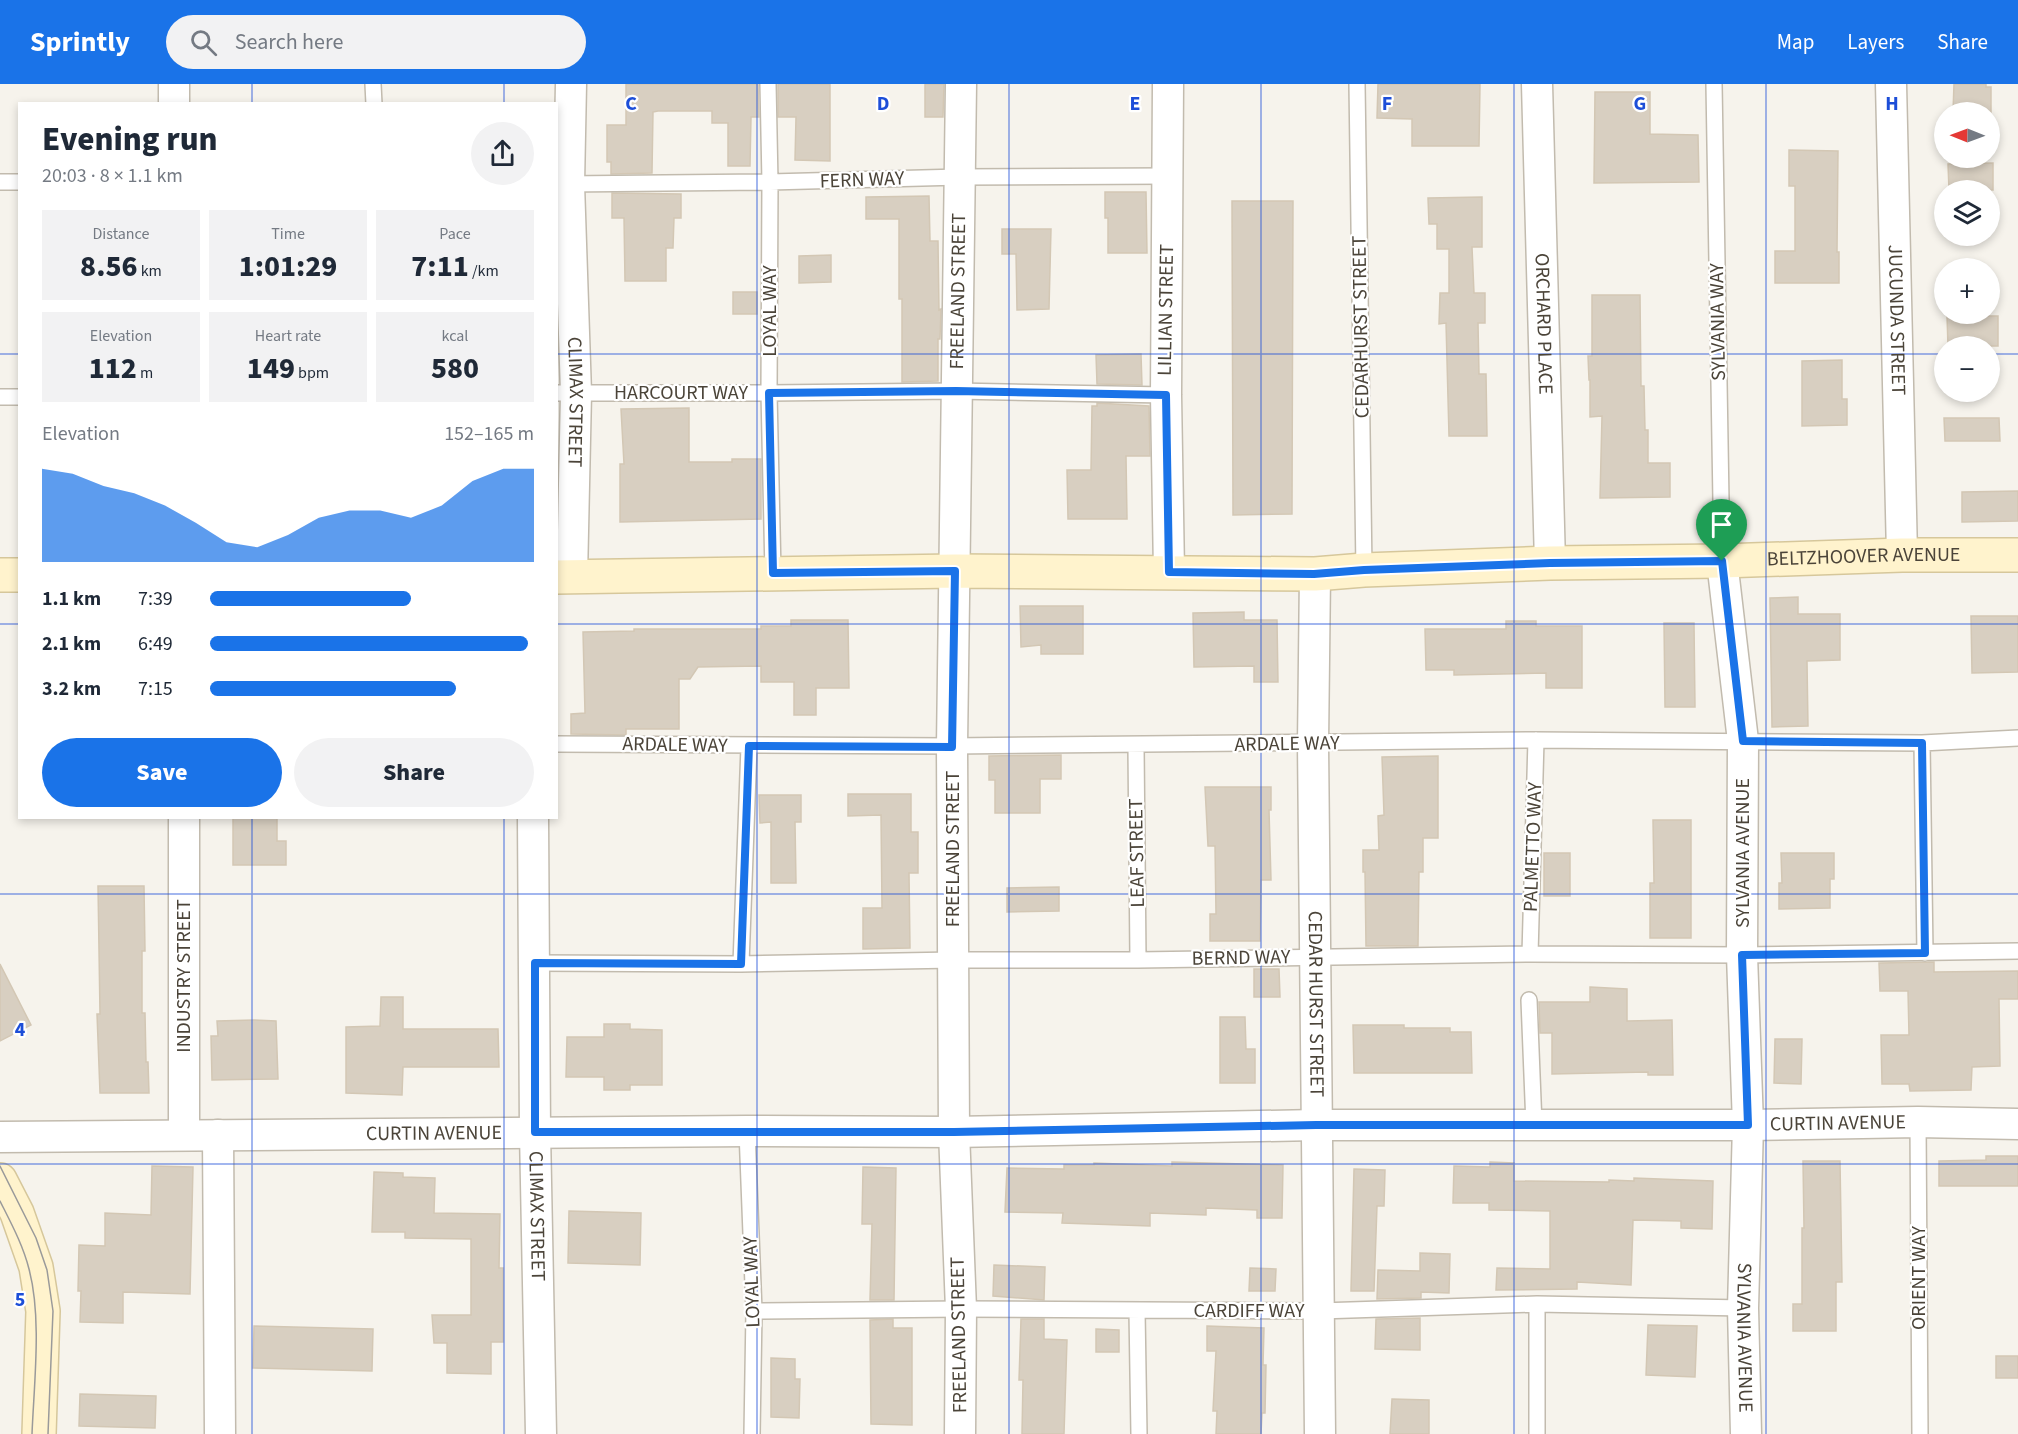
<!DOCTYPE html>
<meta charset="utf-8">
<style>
body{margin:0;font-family:"Source Sans 3",sans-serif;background:#f2f2f3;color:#1f2937;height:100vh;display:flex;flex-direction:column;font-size:22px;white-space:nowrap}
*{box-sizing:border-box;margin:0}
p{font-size:20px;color:#747a83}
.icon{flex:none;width:33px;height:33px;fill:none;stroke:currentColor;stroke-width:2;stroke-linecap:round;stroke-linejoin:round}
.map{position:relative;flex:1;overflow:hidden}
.drawer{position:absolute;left:18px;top:18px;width:540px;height:717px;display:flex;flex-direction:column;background:#fff;border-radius:0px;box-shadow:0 3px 9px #0003}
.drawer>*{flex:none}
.needle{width:39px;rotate:271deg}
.controls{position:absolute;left:1934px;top:18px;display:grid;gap:12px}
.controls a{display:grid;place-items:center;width:66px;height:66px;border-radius:50%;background:#fff;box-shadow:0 3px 9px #0003;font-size:30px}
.pin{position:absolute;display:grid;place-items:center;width:51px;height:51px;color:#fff;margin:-62px -26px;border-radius:50% 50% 50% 0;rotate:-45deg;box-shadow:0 0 6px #0007}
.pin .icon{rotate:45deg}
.round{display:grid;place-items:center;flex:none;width:63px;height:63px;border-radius:32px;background:#f2f2f3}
.overview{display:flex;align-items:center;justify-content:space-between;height:102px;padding:0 24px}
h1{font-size:33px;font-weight:800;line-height:45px}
.figures{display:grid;grid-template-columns:repeat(3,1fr);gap:9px;height:102px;padding:6px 24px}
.figures div{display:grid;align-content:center;border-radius:0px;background:#f2f2f3;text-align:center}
.figures b{font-size:30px;font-weight:800}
.figures small{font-size:16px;font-weight:400}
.figures p{font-size:16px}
.chart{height:168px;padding:12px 24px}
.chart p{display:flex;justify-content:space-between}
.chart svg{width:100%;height:108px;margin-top:6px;fill:#1a73e8;opacity:.7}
.action{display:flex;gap:12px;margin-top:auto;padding:12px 24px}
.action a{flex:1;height:69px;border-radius:36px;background:#1a73e8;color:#fff;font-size:24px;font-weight:800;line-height:69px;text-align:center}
.action a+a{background:#f2f2f3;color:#1f2937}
ul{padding:0 24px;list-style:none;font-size:20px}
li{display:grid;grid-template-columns:96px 72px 1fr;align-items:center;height:45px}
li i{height:15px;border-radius:8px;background:#1a73e8}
header{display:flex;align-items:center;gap:36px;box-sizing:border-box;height:84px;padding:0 30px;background:#1a73e8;color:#fff}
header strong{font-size:28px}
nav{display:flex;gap:33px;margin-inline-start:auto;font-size:21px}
.search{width:420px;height:54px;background:#f2f2f3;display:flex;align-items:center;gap:15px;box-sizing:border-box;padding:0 21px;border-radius:33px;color:#747a83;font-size:22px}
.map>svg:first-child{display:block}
</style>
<header>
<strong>Sprintly</strong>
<div class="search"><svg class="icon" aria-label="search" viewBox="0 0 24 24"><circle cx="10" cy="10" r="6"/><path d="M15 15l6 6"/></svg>Search here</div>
<nav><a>Map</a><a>Layers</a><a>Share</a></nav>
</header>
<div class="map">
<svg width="2018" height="1350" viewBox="0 0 2018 1350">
<rect width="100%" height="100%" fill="#f6f3ec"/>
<path fill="#d8cfc1" stroke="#d3c7b4" stroke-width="1.5" d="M626 0H758L759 33H751L750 82H728V39H712V27H658L653 28 652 89 611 90V78H607V41H626Z
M778 0H830V77L795 76 796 33H778Z
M925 0H944L943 33H925Z
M1378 0H1480L1479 62H1412V35L1377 34Z
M1954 0H1986V3H1991V28H1953Z
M1595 8H1650V50L1698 51 1699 98 1594 99Z
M1789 66 1838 67 1837 168H1839V199H1775V167H1795V102H1789Z
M1993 79V106H1949L1948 80Z
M1105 108H1146L1147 169H1108V134H1105Z
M612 109 681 110V134H674L673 164H666V197H625L624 134H612Z
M929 112 930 157H938L939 226 941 225 940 255H938V297L902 298V215H899V135H866V113Z
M1482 113V163H1472L1474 209H1485V239H1478L1479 290H1486L1487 352H1449L1446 239 1439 240 1440 209H1449V165H1437V140H1429L1428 114Z
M1232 117H1293L1292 430 1233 431Z
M1002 145H1051L1049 225 1017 226 1016 170H1002Z
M831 171V198L799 199V172Z
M733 208H757V230H733Z
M1592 211H1640L1641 302H1644L1645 346H1648V379H1670V413L1600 414 1602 332 1590 333V296H1589L1588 272H1592Z
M1947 232H1998V262H1948Z
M1141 270 1142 301 1097 300 1096 271Z
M1842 276V315H1847V341L1802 342V277Z
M1097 319 1149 322 1150 372H1126L1127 435H1068L1067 386H1091L1092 322H1097Z
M689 324V378H732V375H761V435L620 438V380H624L621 325Z
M1944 334H1999L2000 357H1945Z
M2018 407V437L1962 438V408Z
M1798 513V530H1840V576L1807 577 1808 642 1772 643 1770 514Z
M1020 522H1083V570H1041V561L1021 563Z
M1244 528V536H1277L1278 598H1254V582L1194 583 1193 529Z
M1971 532H2018V588L1972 589Z
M791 536H848L849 604H816V631H794V598H761V582L698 583 690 595H679V645H626V651L571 650V630L585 629 583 548 634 547V545H761V542H791Z
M1506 537H1536V542H1582V604H1546V589L1454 591V586H1426L1425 545H1506Z
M1664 539H1694L1695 623H1665Z
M1061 671V695H1040V729H995V696H989V672Z
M1438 672V754H1423V788H1419L1418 862H1366L1365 788H1363V766H1379L1378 732 1384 731 1382 673Z
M1205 703H1271V726H1269L1271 796H1261L1260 857H1210V830H1216L1215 762H1208Z
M848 710H911V748H918V789H909L910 864 863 865V824H882L881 731 848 732Z
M759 711H801V738H795L796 799H771V738L760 739Z
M233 734H277V757H286V781H233Z
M1653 736H1691V854H1650V799H1654Z
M1544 769H1570V812H1544Z
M1781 769H1834V795H1830V824L1779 825V799H1782Z
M98 802H144L145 867H142V929H145L146 978H148L149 1009H100L97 930H100Z
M1059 803V827L1007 828V804Z
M1934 878V888L2018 887V915H1999L2000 982 1972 983 1971 1006 1910 1007 1909 1000H1882L1881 951H1909L1908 907H1880L1879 879Z
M0 880 31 941 0 957Z
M1254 885H1279L1280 913H1254Z
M1590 903 1627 905V937L1672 936 1673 991H1648V988L1552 990V949H1540L1539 918H1590Z
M381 913H403V945H498L499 983H403L402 1011 346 1009V943L380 942Z
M1220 933H1245L1246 965H1255V999H1220Z
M254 936 276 937 278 995 212 996 211 952H218L217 937Z
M604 940H630V945L662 946V1001H630V1006H604V993H566L567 953H604Z
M1353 941H1404V944H1450V948H1471L1472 989H1354Z
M1775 955H1802L1801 1000 1774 999Z
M1986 1072H2018V1102H1939V1077L1986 1076Z
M1803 1077H1840L1842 1198H1836V1247H1793V1220H1802V1144H1804Z
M1172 1078 1283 1081 1282 1134H1257V1126L1206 1124V1131L1150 1129V1142L1062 1139 1063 1129 1005 1128 1007 1084 1064 1085V1081H1094V1079L1172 1082Z
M1490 1078 1514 1079V1097L1609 1098V1096L1634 1097V1094L1713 1097 1712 1145 1681 1144V1137L1633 1136 1631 1201 1577 1198V1205L1496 1206 1497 1184 1550 1185V1127L1489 1126V1119H1453L1454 1082 1490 1083Z
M152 1082 193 1083 190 1210 123 1208V1239L80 1238 81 1207H78L79 1161 105 1162V1129L151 1131Z
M863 1083 896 1084 894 1216H870L872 1140H862Z
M1354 1085 1385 1086 1384 1122H1377L1374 1207H1351Z
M374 1088 403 1089V1093L435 1094 434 1129 500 1130 499 1184H503V1258H491V1290L447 1289V1259H434L432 1231H471V1155L405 1154V1148H372Z
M569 1127 641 1129 640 1181 568 1179Z
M1420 1169 1450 1170 1449 1209 1421 1208V1214L1377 1215 1378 1186 1420 1187Z
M994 1181 1045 1183 1044 1216 993 1212Z
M1250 1184 1276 1185 1275 1207H1249Z
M1420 1234V1266L1375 1265 1376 1235Z
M893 1235V1244H912V1341L871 1340 870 1236Z
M1021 1235H1044V1255L1067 1256 1064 1350H1022L1023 1296H1019Z
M1648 1241 1697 1242 1695 1293 1646 1291Z
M254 1242 373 1245 372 1287 253 1284Z
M1207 1242 1264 1244 1263 1281H1266L1265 1329H1262L1261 1350H1216L1217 1327H1213L1216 1267H1207Z
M1096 1245 1119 1246V1268H1096Z
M1996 1272H2018V1294H1996Z
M771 1274 795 1275V1295H800L799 1334 771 1333Z
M80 1310 156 1312 155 1344 79 1342Z
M1392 1315 1429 1316V1350H1390Z"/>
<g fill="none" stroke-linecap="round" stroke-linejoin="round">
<g stroke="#c2bbae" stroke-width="18">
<path id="lane" d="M373 0 374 20
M768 0 770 98 769 309 773 489
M1357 0 1364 486
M1714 0 1722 477
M0 98H20
M565 100 770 98 960 93 1167 92
M556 309H769L956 307 1166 311
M0 313H20
M1922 659 1925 869
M556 660 952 662 1536 656 1922 659 2018 654
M1136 662 1138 876
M1530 870 1536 656
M535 879 741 880 954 876H1138L1530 870 1742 871 2018 867
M741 880 749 662
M1529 916 1534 1041
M1918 1038 1920 1350
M747 1047 754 1227 752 1350
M754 1227 961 1225 1320 1227 1537 1220 1743 1224
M1137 1227 1139 1350
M1537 1350V1220"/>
</g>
<g stroke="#c2bbae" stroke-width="33">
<g id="street">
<path d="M174 0V20"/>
<path id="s1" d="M571 0 569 100 576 309 572 493"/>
<path d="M1168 0 1166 311 1169 488"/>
<path id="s2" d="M1537 0 1550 479"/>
<path id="s3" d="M1891 0 1902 471"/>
<path id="s4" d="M1722 477 1743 657 1742 871 1748 1041 1743 1224 1746 1350"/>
<path id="s5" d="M1315 490 1313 660 1320 1350"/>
<path id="s6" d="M533 734 535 1048 541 1350"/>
<path d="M184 1051V734"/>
<path d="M218 1051 220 1350"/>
<path id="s7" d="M0 1053 747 1047 954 1048 1316 1041H1748L1918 1038 2018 1040"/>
<path id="s8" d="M960 1350 961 1225 954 1048 952 662 961 0"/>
</g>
</g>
<g stroke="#d6c79b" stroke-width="36">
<g id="secondary">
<path d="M0 491H20"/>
<path id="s9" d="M556 493 955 487 1315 490 1364 486 1550 479 1722 477 1902 471H2018"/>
<path d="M0 1096 17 1129 36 1183 43 1227 39 1350"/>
</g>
</g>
<use href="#lane" stroke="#fff" stroke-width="15"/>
<use href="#street" stroke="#fff" stroke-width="30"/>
<use href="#secondary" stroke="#fff3cd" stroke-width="33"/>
<path stroke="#9a9a9a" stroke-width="1.5" d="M0 1082 36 1154 47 1186 53 1227 48 1350
M0 1117C11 1139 23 1161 29 1185 42 1234 34 1299 32 1350"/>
</g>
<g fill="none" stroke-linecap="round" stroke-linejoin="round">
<g stroke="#fff" stroke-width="12">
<path id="route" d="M956 307 1166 311 1169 488 1314 490 1364 486 1550 479 1722 477 1743 657 1922 659 1925 869 1742 871 1748 1041H1316L954 1048H535V879L741 880 749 662 952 663 955 487 773 489 769 309Z"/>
</g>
<use href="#route" stroke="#1a73e8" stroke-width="8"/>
</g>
<path fill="none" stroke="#1d4ed8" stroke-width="1.5" stroke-opacity="0.55" d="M252 0V20M504 0V20M757 0V1350M1009 0V1350M1261 0V1350M1514 0V1350M1766 0V1350M0 270H20M556 270H1944M1989 270H2018M0 540H20M556 540H2018M252 734V1350M504 734V1350M0 810H2018M0 1080H2018"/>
<g text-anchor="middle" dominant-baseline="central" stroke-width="4.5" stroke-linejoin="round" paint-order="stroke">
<g font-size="20" fill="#4b4439" stroke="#fff">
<text transform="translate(862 96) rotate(-2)">FERN WAY</text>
<text stroke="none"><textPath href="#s8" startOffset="1143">FREELAND STREET</textPath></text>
<text transform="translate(1166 226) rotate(-89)">LILLIAN STREET</text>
<text transform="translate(770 227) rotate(-90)">LOYAL WAY</text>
<text stroke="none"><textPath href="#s3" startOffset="236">JUCUNDA STREET</textPath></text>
<text transform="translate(1718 238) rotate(-91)">SYLVANIA WAY</text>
<text stroke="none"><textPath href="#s2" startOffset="240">ORCHARD PLACE</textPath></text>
<text transform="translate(1361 243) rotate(-91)">CEDARHURST STREET</text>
<text x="681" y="309">HARCOURT WAY</text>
<text stroke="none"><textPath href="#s1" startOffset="318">CLIMAX STREET</textPath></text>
<text stroke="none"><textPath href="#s9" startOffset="1308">BELTZHOOVER AVENUE</textPath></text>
<text transform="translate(1287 660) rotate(-1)">ARDALE WAY</text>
<text transform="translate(675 661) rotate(1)">ARDALE WAY</text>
<text transform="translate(1533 763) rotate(-88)">PALMETTO WAY</text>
<text transform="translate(953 765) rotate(-90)">FREELAND STREET</text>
<text transform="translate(1137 769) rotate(-91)">LEAF STREET</text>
<text transform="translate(1743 769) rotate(-90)">SYLVANIA AVENUE</text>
<text transform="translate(1241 874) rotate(-1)">BERND WAY</text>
<text transform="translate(184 892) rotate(-90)">INDUSTRY STREET</text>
<text stroke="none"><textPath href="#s5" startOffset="430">CEDAR HURST STREET</textPath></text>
<text stroke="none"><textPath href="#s7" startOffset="1838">CURTIN AVENUE</textPath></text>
<text stroke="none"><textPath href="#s7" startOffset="434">CURTIN AVENUE</textPath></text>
<text stroke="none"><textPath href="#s6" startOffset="398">CLIMAX STREET</textPath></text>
<text transform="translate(1919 1194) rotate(-90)">ORIENT WAY</text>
<text transform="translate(752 1198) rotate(-92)">LOYAL WAY</text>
<text x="1249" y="1227">CARDIFF WAY</text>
<text transform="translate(959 1251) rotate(-91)">FREELAND STREET</text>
<text stroke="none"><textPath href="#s4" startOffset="778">SYLVANIA AVENUE</textPath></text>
</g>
</g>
<g font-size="20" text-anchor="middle" font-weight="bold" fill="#1d4ed8" stroke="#fff" stroke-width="4.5" stroke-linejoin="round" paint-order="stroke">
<text x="631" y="26">C</text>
<text x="883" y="26">D</text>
<text x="1135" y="26">E</text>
<text x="1387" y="26">F</text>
<text x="1640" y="26">G</text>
<text x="1892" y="26">H</text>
<text x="20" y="952">4</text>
<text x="20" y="1222">5</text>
</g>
</svg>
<div class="controls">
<a><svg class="needle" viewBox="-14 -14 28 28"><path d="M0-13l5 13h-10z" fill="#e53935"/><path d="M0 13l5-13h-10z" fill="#747a83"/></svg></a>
<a><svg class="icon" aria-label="layers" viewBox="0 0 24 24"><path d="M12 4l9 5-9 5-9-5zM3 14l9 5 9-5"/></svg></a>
<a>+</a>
<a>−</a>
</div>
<div class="pin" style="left:1722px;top:477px;background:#1e9e55"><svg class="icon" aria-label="arrive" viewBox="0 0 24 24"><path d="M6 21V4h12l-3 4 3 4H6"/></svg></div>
<section class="drawer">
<div class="overview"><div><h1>Evening run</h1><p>20:03 · 8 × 1.1 km</p></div><a class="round"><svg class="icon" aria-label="share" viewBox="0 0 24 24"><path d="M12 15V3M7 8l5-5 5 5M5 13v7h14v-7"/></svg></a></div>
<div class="figures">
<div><p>Distance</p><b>8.56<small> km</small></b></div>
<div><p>Time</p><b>1:01:29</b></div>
<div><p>Pace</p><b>7:11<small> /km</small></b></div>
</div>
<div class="figures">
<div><p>Elevation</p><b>112<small> m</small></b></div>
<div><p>Heart rate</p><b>149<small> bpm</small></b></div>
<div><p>kcal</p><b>580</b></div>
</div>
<div class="chart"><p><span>Elevation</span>152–165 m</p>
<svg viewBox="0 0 160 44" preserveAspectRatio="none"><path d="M0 44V6L10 8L20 13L30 16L40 21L50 28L60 36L70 38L80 33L90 26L100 23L110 23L120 26L130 21L140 11L150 6L160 6V44z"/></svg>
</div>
<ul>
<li><b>1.1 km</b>7:39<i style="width:62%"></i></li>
<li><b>2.1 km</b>6:49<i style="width:98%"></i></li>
<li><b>3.2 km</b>7:15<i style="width:76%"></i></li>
</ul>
<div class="action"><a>Save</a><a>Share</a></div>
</section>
</div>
